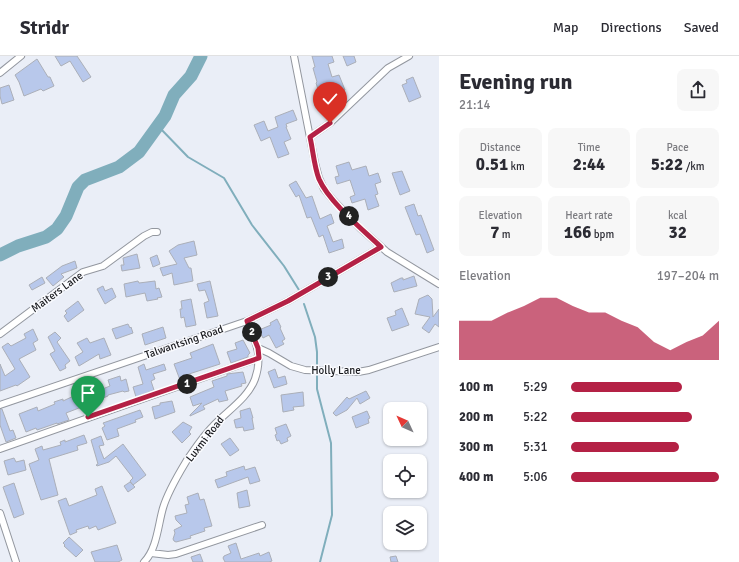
<!DOCTYPE html>
<meta charset="utf-8">
<style>
body{margin:0;font-family:Signika,sans-serif;background:#f7f7f7;color:#2b2b33;height:100vh;display:flex;flex-direction:column;font-size:15px;white-space:nowrap}
*{box-sizing:border-box;margin:0}
p{font-size:13px;color:#7c7c81}
.icon{flex:none;width:22px;height:22px;fill:none;stroke:currentColor;stroke-width:2;stroke-linecap:round;stroke-linejoin:round}
.map{position:relative;flex:1;overflow:hidden}
.panel{display:flex;flex-direction:column;background:#fff;width:300px}
.panel>*{flex:none}
.needle{width:26px;rotate:314deg}
.controls{position:absolute;left:383px;top:346px;display:grid;gap:8px}
.controls a{display:grid;place-items:center;width:44px;height:44px;border-radius:8px;background:#fff;box-shadow:0 1px 3px #0004;font-size:20px}
.pin{position:absolute;display:grid;place-items:center;width:34px;height:34px;color:#fff;margin:-41px -17px;border-radius:50% 50% 50% 0;rotate:-45deg;box-shadow:0 0 4px #0007}
.pin .icon{rotate:45deg}
.km{position:absolute;width:20px;height:20px;margin:-10px;border-radius:50%;background:#222;color:#fff;font-size:11px;line-height:20px;text-align:center}
.round{display:grid;place-items:center;flex:none;width:42px;height:42px;border-radius:8px;background:#f7f7f7}
.summary{display:flex;align-items:center;justify-content:space-between;height:68px;padding:0 20px}
h1{font-size:22px;font-weight:700;line-height:30px}
.metrics{display:grid;grid-template-columns:repeat(3,1fr);gap:6px;height:68px;padding:4px 20px}
.metrics div{display:grid;align-content:center;border-radius:8px;background:#f7f7f7;text-align:center}
.metrics b{font-size:17px;font-weight:700}
.metrics small{font-size:11px;font-weight:400}
.metrics p{font-size:11px}
.chart{height:112px;padding:8px 20px}
.chart p{display:flex;justify-content:space-between}
.chart svg{width:100%;height:72px;margin-top:4px;fill:#b42145;opacity:.7}
ul{padding:0 20px;list-style:none;font-size:13px}
li{display:grid;grid-template-columns:64px 48px 1fr;align-items:center;height:30px}
li i{height:10px;border-radius:5px;background:#b42145}
header{display:flex;align-items:center;gap:24px;box-sizing:border-box;height:56px;padding:0 20px;background:#fff;border-bottom:1px solid #e1e1e2}
header strong{font-size:19px}
nav{display:flex;gap:22px;margin-inline-start:auto;font-size:14px}
main{display:flex;flex:1;min-height:0}
.map>svg:first-child{display:block}
</style>
<header>
<strong>Stridr</strong>
<nav><a>Map</a><a>Directions</a><a>Saved</a></nav>
</header>
<main>
<div class="map">
<svg width="439" height="506" viewBox="0 0 439 506">
<rect width="100%" height="100%" fill="#eaeef7"/>
<g fill="none" stroke-linecap="round" stroke-linejoin="round">
<path stroke="#80aebc" stroke-width="2" d="M158 70 188 101 224 122 252 169 284 210 299 234
M304 248 315 281 317 296V333L331 387 332 459 320 506"/>
<path stroke="#80aebc" stroke-width="13" d="M0 199 18 190 46 181 57 173 66 160 78 131 85 124 119 111 139 96 165 60 174 39 191 20 201 0"/>
</g>
<path fill="#b8c8eb" stroke="#abafb8" d="M55 0H77L91 21 83 26 70 5 61 10Z
M312 0H332L334 6 328 8 332 21 339 19 345 34 330 40 331 43 322 46 316 27 317 26 313 12 315 11Z
M343 0H354L356 6 347 10Z
M37 3 48 21H50L54 30 43 35 41 33 24 40 19 26 15 19Z
M413 21 421 41 409 46 402 29 407 27 406 24Z
M9 29 14 44 2 48 0 40V32Z
M293 54 297 64 286 68 287 71H286L291 83 284 86 289 98 278 102 270 81 261 85 254 69 264 65 268 75 278 71 275 61Z
M349 106 352 114 366 110 369 120 378 117 381 126 375 128 378 138 375 139 379 150 368 154 365 143 352 147 350 141 355 139 350 124 337 128 335 121 339 120 336 110Z
M402 115 410 135 400 139 392 117Z
M296 125 306 142 312 140 320 163 331 158 334 167 327 170 333 186 342 183 344 192 329 197 323 179 319 181 311 161 307 162 299 139 296 141 289 129Z
M414 148 418 160 421 159 434 194 427 197 420 178 416 179 405 151Z
M194 185 197 199 184 202 189 212H191L193 225 174 229 172 217 163 220 160 212 177 208 169 195 178 189Z
M137 198 140 212 122 215 121 209H124L123 202Z
M157 199 160 208 153 211 150 202Z
M75 205 77 212 61 218 64 221 53 230 46 222 62 210Z
M414 220 417 230 394 236 391 227 401 222H403V224Z
M42 221 45 227 32 234 29 229Z
M138 225 139 227 155 225 156 233 159 232 162 241 157 242 158 243 147 245 145 237 126 241 124 228Z
M210 225 218 260 207 262 204 247 209 245 205 234 199 235 197 228Z
M103 230 105 235 112 232 116 241 105 248 97 233Z
M428 239 432 243 433 261 439 253V271L435 268 429 277 422 272 430 261 415 258 419 243Z
M191 243 196 269 186 271 184 261 181 262 180 253H182L181 245Z
M78 245 84 254 68 266 64 260 67 257 65 255Z
M402 252 409 269 392 275 387 262 396 259 395 255Z
M277 263 281 271 280 272 285 283 282 285 284 288 276 292 269 279 263 282 259 274 271 269 270 267Z
M128 268 130 272 131 271 133 277 116 283 112 273Z
M163 271 166 282 145 289 142 278Z
M33 273 38 284 33 287 36 294 19 303 30 321 17 330 16 329 0 335V308L5 320 15 313 2 291 8 287 11 290 26 282 24 278Z
M55 276 61 282 57 286 70 305 65 309 66 312 60 315 50 298 55 295 48 281Z
M87 282 90 287 104 282 111 299 100 303 99 298 79 310 75 301 83 296 77 287Z
M243 284 250 297 248 299V301L231 307 227 296 237 293 235 287Z
M213 288 220 308 189 318 186 320V322L180 324 174 308 192 302 190 297Z
M144 308 146 314 164 308 166 314 153 318 155 323 151 325 154 334 136 341 133 331 143 328 138 311Z
M275 313 278 322 285 320 287 328 274 332 268 316Z
M243 316 246 327 241 328 242 330 225 335 228 344 219 346 218 343 203 350 205 353 190 360V359L202 347 193 350 190 341 214 331 212 325 227 320V318Z
M120 320 121 325 126 323 129 335 124 336 123 335 108 339V340L98 344 99 347 93 349 92 347 66 357 69 364 57 368V367L37 374 36 372 26 376 19 358 37 351 38 355 55 348 54 346 63 343V345L93 331 95 336 110 330 108 324Z
M366 335 370 342 360 348 357 342 347 354 336 360 333 357 347 341 349 343Z
M303 336 304 350 293 351 294 354 283 356 281 339Z
M172 345 175 356 155 363 152 351 160 349V347Z
M250 352 253 362H252L254 373 244 375 243 371 236 372 234 364 241 362 240 355Z
M0 353H2L10 375 13 374 16 382 6 386 0 369Z
M140 354 143 361 135 364 136 366 117 373 119 380 107 384 102 372 105 370 103 367Z
M367 355 370 362 368 363 369 367 356 372 352 361Z
M183 366 192 371 189 376 191 378 182 387 172 376Z
M286 368 291 380 287 382 288 385 281 388 279 384 277 385 275 379 277 378 275 372Z
M84 379 87 387 77 390 78 394 49 403 58 439 41 444 29 408 39 404 35 393 42 390 43 394 61 389 60 386 65 384V386Z
M101 380 104 389 99 390 104 403 123 388 146 419 133 429 130 425 133 422 116 400 109 406 97 410 96 409 98 408 91 384Z
M230 382 239 394 230 400 221 388Z
M14 402 16 406 24 404 26 414 8 419 4 405Z
M244 410 245 414 255 411 260 425 250 428 248 421 218 432 215 424 227 420 226 416Z
M130 426 135 431 128 436 124 430Z
M14 427 24 458 14 462 3 431Z
M102 430 116 467 98 474 96 470 89 473 88 470 76 474 77 476 70 479 58 445 66 442 69 450 97 439 95 433Z
M247 434 250 450 239 452 237 437Z
M405 435H416V441H405Z
M198 437 200 444 204 443 212 470 204 472 205 475 190 480 191 482 176 486 174 485 173 483 175 477 174 474 182 470 176 464 175 460 187 457 185 449 189 448 187 441Z
M69 481 83 494 76 501 64 490 65 489 63 487Z
M236 487 241 503 259 497 260 500 269 496 272 505 269 506H225L223 502 224 500 231 497 228 490Z
M117 489 122 504 118 506H95L91 496Z
M200 498 203 506H193L191 501Z
M396 500 398 506H391L390 501Z"/>
<g fill="none" stroke-linecap="round" stroke-linejoin="round">
<g stroke="#93979f" stroke-width="8">
<path id="street" d="M294 0 315 107 319 122 324 133 333 144 360 172 387 196 439 228
M0 17 21 0
M310 81 330 67 388 12 409 0
M0 278 83 216 103 210 144 180 152 176H157
M258 292 269 297 291 310 305 314 358 316 369 314 439 291
M0 349 247 265 288 245 381 191
M0 393 259 302
M0 457 16 506
M151 497 168 499 176 498 262 469
M144 506C157 493 158 469 163 452 168 435 178 419 187 404 195 392 203 380 213 370 227 355 248 342 255 323 263 300 256 286 247 265"/>
</g>
<use href="#street" stroke="#fff" stroke-width="6"/>
</g>
<g fill="none" stroke-linecap="round" stroke-linejoin="round">
<g stroke="#fff" stroke-width="8">
<path id="route" d="M88 361 259 302 258 292 247 265 288 245 381 191C362 173 329 146 319 123 314 110 313 94 310 81L330 67"/>
</g>
<use href="#route" stroke="#b42145" stroke-width="5"/>
</g>
<g text-anchor="middle" dominant-baseline="central" stroke-width="3" stroke-linejoin="round" paint-order="stroke">
<g font-size="11" fill="#191a1e" stroke="#fafbff">
<text transform="translate(57 236) rotate(-36)">Maiters Lane</text>
<text transform="translate(184 286) rotate(-19)">Talwantsing Road</text>
<text x="336" y="314">Holly Lane</text>
<text transform="translate(205 383) rotate(-52)">Luxmi Road</text>
</g>
</g>
</svg>
<div class="controls">
<a><svg class="needle" viewBox="-14 -14 28 28"><path d="M0-13l5 13h-10z" fill="#e53935"/><path d="M0 13l5-13h-10z" fill="#7c7c81"/></svg></a>
<a><svg class="icon" aria-label="locate" viewBox="0 0 24 24"><circle cx="12" cy="12" r="6"/><path d="M12 2v4M12 18v4M2 12h4M18 12h4"/></svg></a>
<a><svg class="icon" aria-label="layers" viewBox="0 0 24 24"><path d="M12 4l9 5-9 5-9-5zM3 14l9 5 9-5"/></svg></a>
</div>
<div class="pin" style="left:88px;top:361px;background:#1e9e55"><svg class="icon" aria-label="arrive" viewBox="0 0 24 24"><path d="M6 21V4h12l-3 4 3 4H6"/></svg></div>
<div class="pin" style="left:330px;top:67px;background:#d93025"><svg class="icon" aria-label="check" viewBox="0 0 24 24"><path d="M5 12l5 5 9-10"/></svg></div>
<b class="km" style="left:187px;top:328px">1</b>
<b class="km" style="left:252px;top:276px">2</b>
<b class="km" style="left:328px;top:221px">3</b>
<b class="km" style="left:349px;top:160px">4</b>
</div>
<section class="panel">
<div class="summary"><div><h1>Evening run</h1><p>21:14</p></div><a class="round"><svg class="icon" aria-label="share" viewBox="0 0 24 24"><path d="M12 15V3M7 8l5-5 5 5M5 13v7h14v-7"/></svg></a></div>
<div class="metrics">
<div><p>Distance</p><b>0.51<small> km</small></b></div>
<div><p>Time</p><b>2:44</b></div>
<div><p>Pace</p><b>5:22<small> /km</small></b></div>
</div>
<div class="metrics">
<div><p>Elevation</p><b>7<small> m</small></b></div>
<div><p>Heart rate</p><b>166<small> bpm</small></b></div>
<div><p>kcal</p><b>32</b></div>
</div>
<div class="chart"><p><span>Elevation</span>197–204 m</p>
<svg viewBox="0 0 160 44" preserveAspectRatio="none"><path d="M0 44V20L10 20L20 20L30 15L40 11L50 6L60 6L70 11L80 15L90 15L100 20L110 24L120 33L130 38L140 33L150 29L160 20V44z"/></svg>
</div>
<ul>
<li><b>100 m</b>5:29<i style="width:75%"></i></li>
<li><b>200 m</b>5:22<i style="width:82%"></i></li>
<li><b>300 m</b>5:31<i style="width:73%"></i></li>
<li><b>400 m</b>5:06<i style="width:100%"></i></li>
</ul>
</section>
</main>
